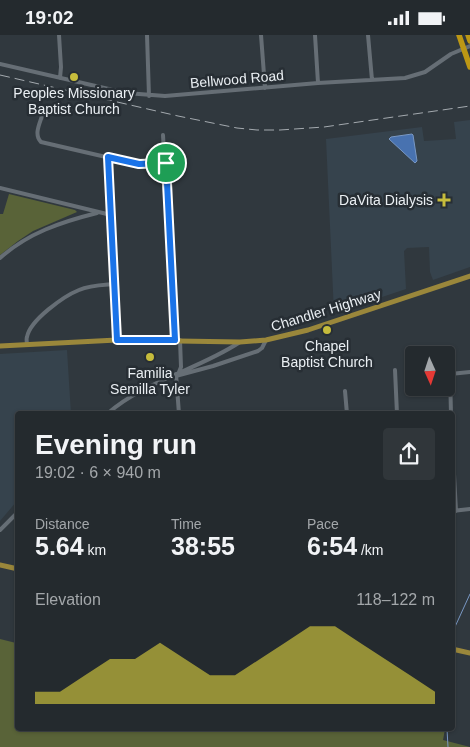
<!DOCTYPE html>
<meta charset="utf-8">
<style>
body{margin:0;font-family:Helvetica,sans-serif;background:#30363a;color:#f1f3f6;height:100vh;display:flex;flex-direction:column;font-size:19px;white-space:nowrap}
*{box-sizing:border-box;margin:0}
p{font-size:16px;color:#a3a7aa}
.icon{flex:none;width:28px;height:28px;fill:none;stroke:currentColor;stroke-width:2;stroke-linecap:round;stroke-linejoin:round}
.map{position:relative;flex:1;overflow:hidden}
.panel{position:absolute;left:15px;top:376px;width:440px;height:320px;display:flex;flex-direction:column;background:#242a2e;border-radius:5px;box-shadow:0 1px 4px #0004,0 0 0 1px #41464a}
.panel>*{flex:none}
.needle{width:32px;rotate:177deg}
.fabs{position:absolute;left:405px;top:311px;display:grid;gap:10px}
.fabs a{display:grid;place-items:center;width:50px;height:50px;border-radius:5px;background:#242a2e;box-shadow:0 1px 4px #0004,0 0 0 1px #41464a;font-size:25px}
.pin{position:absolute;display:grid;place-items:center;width:42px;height:42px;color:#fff;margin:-21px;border:2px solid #fff;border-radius:50%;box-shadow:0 1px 5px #0007}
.round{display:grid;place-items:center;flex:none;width:52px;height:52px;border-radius:5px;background:#30363a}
.headline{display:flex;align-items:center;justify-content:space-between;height:85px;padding:0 20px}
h1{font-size:28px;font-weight:800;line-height:38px}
.metrics{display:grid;grid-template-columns:repeat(3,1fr);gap:8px;height:85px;padding:5px 20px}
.metrics div{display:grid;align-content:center}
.metrics b{font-size:25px;font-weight:800}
.metrics small{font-size:14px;font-weight:400}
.metrics p{font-size:14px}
.chart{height:140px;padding:10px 20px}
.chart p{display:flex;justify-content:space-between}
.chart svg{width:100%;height:90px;margin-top:5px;fill:#c6bc3c;opacity:.7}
.status{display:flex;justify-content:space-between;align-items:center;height:35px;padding:0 25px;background:#242a2e;direction:ltr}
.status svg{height:14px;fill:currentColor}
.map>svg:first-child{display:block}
</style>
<div class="status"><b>19:02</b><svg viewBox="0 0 49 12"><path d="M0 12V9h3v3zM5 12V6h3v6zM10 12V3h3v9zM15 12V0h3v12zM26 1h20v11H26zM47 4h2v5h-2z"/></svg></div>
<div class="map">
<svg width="470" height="712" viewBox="0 0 470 712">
<rect width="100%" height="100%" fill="#30383e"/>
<path fill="#36434d" d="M470 85V232L433 245 430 237 429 212 407 213 404 216 406 254 334 278 326 104 422 92 424 106 456 104 454 87Z
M67 315 71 379H18L17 466 0 486V319Z"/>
<path fill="#596338" d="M9 159 75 175 77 177 33 196 18 206 0 220V179H3Z
M17 602 18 694H445L443 705 470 712H0V604L16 608Z"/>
<path fill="#4872b0" stroke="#7998c4" d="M412 99 413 100 417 126 415 128 389 104 391 102Z"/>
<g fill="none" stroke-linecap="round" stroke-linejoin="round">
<path stroke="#7998c4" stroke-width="1" d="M454 606V594L470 559
M447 694 448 712"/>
<path stroke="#666e75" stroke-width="4" d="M59 0 61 32 60 43
M147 0 149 61
M261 0 265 53
M315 0 318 48
M368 0 372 45
M0 29 126 58 165 61 318 48 405 43 425 37 451 19 470 11
M42 81C39 90 34 100 41 107L132 128 166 127
M163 100 175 305
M107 123 117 305
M0 153 111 180
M0 223C28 198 61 187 97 178
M27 310C27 307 26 304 27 302 30 285 64 261 79 255 90 250 102 250 114 249
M395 335 397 379
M179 337 181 332 180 305
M176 339 179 379
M172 342 213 331 258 316 262 313 266 305
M345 356 347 379
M107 379C146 345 198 335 240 307
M451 379 450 339 470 337
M452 402 456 476
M452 476 470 474
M0 495 18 477"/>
<path stroke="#9a873b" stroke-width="5" d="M0 311 117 305 240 307 266 305 308 295 470 241
M0 530 18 534
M452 614 470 618"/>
<path stroke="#bc9714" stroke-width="5.5" d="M459 0 470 32
M468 0 470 6"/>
<path stroke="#a4aaaf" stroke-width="1" stroke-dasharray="10 5" stroke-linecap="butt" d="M0 40 178 81 237 93 257 95H280L324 92 470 71"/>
</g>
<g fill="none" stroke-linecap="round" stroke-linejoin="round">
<g stroke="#fff" stroke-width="10">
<path id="route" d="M108 122 139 129 166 128 175 305H117Z"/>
</g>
<use href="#route" stroke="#1a73e8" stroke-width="6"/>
</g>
<g fill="#c6bc3c" stroke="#272e34" stroke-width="2">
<circle cx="74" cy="42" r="5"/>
<path d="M441.5 157.5h5v5h5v5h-5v5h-5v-5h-5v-5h5z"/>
<circle cx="327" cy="295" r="5"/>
<circle cx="150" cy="322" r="5"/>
</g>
<g text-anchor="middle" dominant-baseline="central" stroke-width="5" stroke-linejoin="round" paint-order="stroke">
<g font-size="14" fill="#eaeff3" stroke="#272e34">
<text transform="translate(237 44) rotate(-5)">Bellwood Road</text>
<text transform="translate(326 275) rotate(-17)">Chandler Highway</text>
</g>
<g font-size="14" fill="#eaeff3" stroke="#272e34">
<text x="74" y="58">Peoples Missionary<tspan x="74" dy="16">Baptist Church</tspan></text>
<text x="433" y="165" text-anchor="end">DaVita Dialysis</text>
<text x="327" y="311">Chapel<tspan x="327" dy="16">Baptist Church</tspan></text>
<text x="150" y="338">Familia<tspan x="150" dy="16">Semilla Tyler</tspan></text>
</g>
</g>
</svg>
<div class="fabs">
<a><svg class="needle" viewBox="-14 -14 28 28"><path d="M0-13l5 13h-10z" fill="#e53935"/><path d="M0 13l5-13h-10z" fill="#a3a7aa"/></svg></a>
</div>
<div class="pin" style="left:166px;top:128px;background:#1e9e55"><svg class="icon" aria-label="arrive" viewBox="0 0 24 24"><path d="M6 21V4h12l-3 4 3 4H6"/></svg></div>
<section class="panel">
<div class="headline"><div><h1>Evening run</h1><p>19:02 · 6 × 940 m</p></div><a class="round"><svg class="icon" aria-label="share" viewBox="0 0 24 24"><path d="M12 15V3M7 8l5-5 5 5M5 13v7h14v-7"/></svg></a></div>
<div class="metrics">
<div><p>Distance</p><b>5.64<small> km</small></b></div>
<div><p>Time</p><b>38:55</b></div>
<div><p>Pace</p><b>6:54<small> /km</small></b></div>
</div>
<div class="chart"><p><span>Elevation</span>118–122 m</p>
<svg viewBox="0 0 160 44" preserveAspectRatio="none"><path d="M0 44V38L10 38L20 30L30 22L40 22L50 14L60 22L70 30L80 30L90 22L100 14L110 6L120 6L130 14L140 22L150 30L160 38V44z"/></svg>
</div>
</section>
</div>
